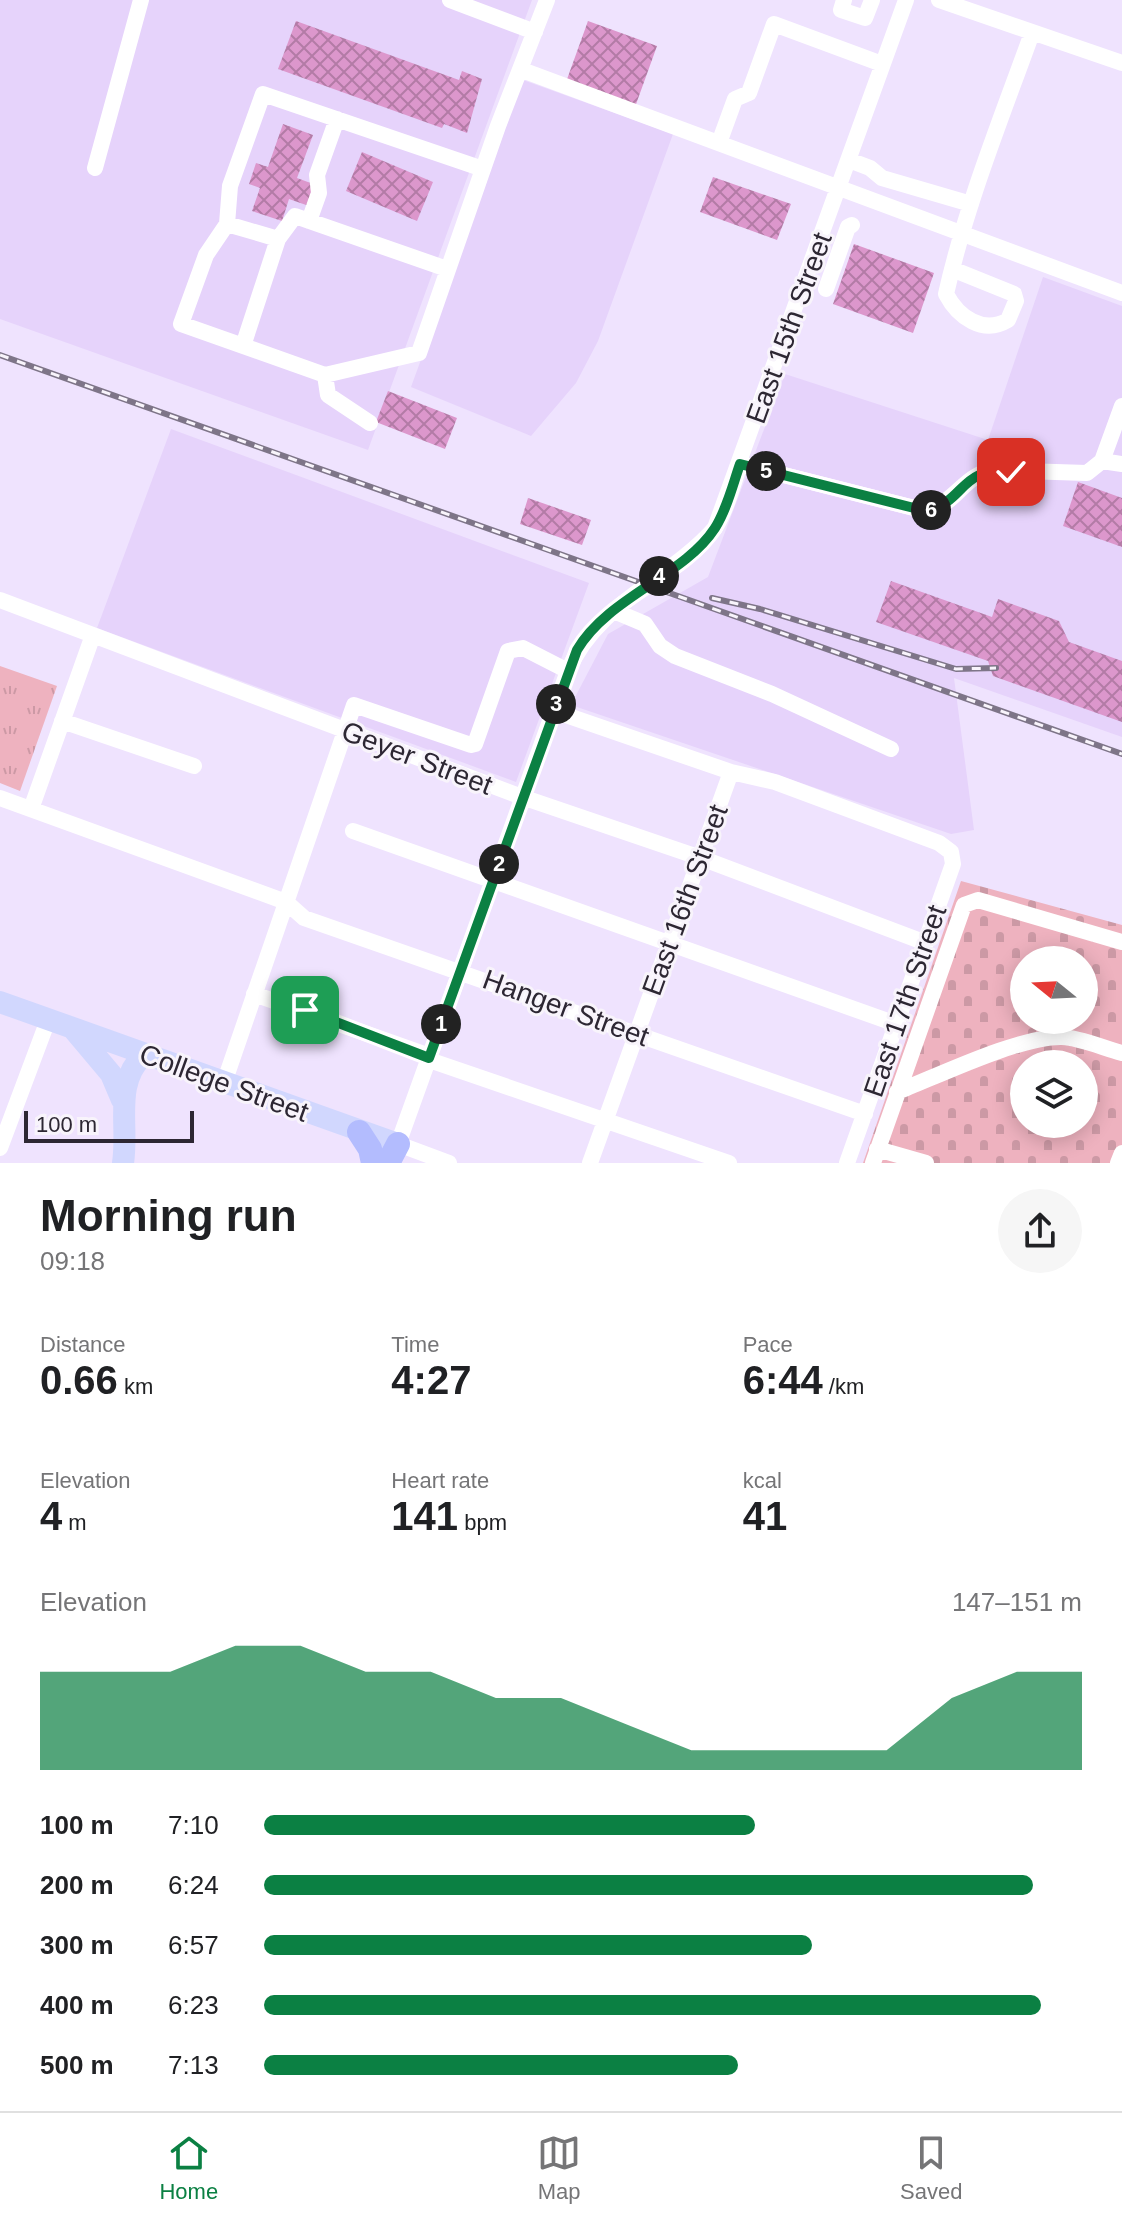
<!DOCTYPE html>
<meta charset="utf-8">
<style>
body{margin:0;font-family:Arial,sans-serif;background:#f6f6f6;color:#202124;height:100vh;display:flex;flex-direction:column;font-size:30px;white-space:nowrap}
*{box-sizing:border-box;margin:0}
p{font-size:26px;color:#757577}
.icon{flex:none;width:44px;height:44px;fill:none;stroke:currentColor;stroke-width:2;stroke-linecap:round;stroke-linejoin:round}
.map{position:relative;height:1163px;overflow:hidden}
.panel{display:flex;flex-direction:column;background:#fff;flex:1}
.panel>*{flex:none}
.needle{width:52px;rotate:288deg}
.controls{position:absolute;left:1010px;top:946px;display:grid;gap:16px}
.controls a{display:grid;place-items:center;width:88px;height:88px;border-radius:50%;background:#fff;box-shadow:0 4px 20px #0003;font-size:40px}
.scale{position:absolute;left:24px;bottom:20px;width:170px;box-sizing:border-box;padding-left:8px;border:4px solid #2d2733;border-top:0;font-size:22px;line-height:28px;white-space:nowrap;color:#2d2733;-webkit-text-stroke:6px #f8f4fb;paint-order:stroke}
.pin{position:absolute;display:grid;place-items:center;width:68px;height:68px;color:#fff;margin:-34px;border-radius:16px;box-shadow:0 4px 12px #0006}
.km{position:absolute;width:40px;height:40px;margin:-20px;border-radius:50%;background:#222;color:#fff;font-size:22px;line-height:40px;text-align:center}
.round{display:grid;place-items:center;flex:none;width:84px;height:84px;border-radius:42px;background:#f6f6f6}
.headline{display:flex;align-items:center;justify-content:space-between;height:136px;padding:0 40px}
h1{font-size:44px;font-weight:600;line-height:60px}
.metrics{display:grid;grid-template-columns:repeat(3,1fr);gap:12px;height:136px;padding:8px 40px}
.metrics div{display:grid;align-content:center}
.metrics b{font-size:40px;font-weight:600}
.metrics small{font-size:22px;font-weight:400}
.metrics p{font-size:22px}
.chart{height:224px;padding:16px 40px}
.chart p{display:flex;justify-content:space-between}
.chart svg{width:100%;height:144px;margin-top:8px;fill:#0b8043;opacity:.7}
ul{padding:0 40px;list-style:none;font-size:26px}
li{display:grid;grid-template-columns:128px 96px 1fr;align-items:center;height:60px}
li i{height:20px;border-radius:10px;background:#0b8043}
.tab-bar{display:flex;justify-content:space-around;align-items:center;height:112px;border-top:2px solid #e0e0e0;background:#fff;font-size:22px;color:#757577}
.tab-bar a{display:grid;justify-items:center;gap:4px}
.tab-bar .selected{color:#0b8043}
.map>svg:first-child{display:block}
</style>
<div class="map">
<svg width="1122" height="1163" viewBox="0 0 1122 1163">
<defs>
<pattern id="cemetery-stones" width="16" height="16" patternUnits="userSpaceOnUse" patternTransform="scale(2)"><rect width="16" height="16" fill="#eeb2bf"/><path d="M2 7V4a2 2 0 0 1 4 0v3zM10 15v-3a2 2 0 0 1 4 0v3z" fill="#cc99a5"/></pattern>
<pattern id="park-tufts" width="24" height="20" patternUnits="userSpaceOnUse" patternTransform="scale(2)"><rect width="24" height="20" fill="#eeb2bf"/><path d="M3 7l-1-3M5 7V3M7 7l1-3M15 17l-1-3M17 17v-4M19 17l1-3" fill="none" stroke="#cc99a5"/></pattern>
<pattern id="building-cross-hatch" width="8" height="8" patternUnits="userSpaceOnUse" patternTransform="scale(2)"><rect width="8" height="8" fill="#dc97cc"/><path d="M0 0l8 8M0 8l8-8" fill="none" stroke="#b37ba6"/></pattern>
</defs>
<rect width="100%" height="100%" fill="#efe3fe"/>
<path fill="#e6d3fb" d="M0 0H532L368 450 0 319Z
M523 80 673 134 598 341 576 383 531 436 411 387Z
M1043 277 1122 306V737L954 678 974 830 951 834 571 705 608 634 708 577 785 374 988 440Z
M171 429 589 583 516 782 97 628Z"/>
<path fill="url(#cemetery-stones)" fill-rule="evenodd" d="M961 881 1122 925V1163H863ZM1024 960H1084V1020H1024ZM1024 1064H1084V1124H1024Z"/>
<path fill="url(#park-tufts)" d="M0 666 57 686 20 791 0 783Z"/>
<path fill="url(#building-cross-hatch)" d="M296 21 459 80 462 71 482 79 467 133 444 124 442 128 278 69Z
M588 21 657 46 635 107 566 82Z
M283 124 313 135 297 178 316 185 309 206 289 199 282 221 252 211 260 188 249 184 256 163 268 167Z
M362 152 433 182 417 221 346 191Z
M713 177 791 204 777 240 700 212Z
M854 244 934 273 913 333 833 304Z
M388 391 457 418 445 449 376 422Z
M1078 482 1122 498V547L1063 526Z
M528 498 591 520 582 545 520 524Z
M891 581 992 617 998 599 1059 621 1069 642 1122 661V722L993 676 988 661 876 622Z"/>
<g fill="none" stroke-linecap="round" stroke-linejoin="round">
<path stroke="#fff" stroke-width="16" d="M450 0 535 32
M844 0 841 10 865 18 872 0
M939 0 1122 63
M522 70 1122 293
M719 143 735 99 749 93 774 24 882 64
M849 160 870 168 882 178 971 204
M95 168 141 0
M309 221 319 193 317 175 337 119
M227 224 206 255 181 324 325 375 419 353 498 126 547 0
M447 269 295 216 278 239 227 224 230 186 263 94 483 169
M952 269 1014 294 1016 301 1008 320C983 335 958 317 946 294 966 205 1001 119 1032 33
M826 289 848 227 852 225
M243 346 278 239
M325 375 328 395 370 423
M1102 461 1122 406
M740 464 926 511C953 504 964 476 991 470L1087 473 1102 461 1122 464
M0 600 522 797 701 858 926 943
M614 611 645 624 660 646 675 656 772 694 891 749
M554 711 731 772 775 782 939 843 951 852 953 864 847 1163
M62 721 194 766
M0 798 267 895 286 902 304 918 865 1114
M31 809 93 635
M353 831 899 1025
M254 994 427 1055 432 1061 729 1163
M224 1083 354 705 471 745 475 744 508 651 523 648 568 671
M897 1092C938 1076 1020 1036 1062 1037 1081 1038 1103 1048 1122 1053
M0 1148 48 1020
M877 1149 926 1163
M449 1163 398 1144 568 671C596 604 669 580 715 528L906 0
M590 1163 731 772
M873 1163 964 905 978 900 1122 942
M1118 1163 1122 1153"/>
<path stroke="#d1d7fe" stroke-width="22" d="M0 1002 398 1144
M74 1030 111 1074 122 1100
M123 1163C129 1124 113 1084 144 1054"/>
<path stroke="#b3bcfe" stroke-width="24" d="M359 1132 370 1149 373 1163
M388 1163 398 1144"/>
<g stroke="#7e7588" stroke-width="6">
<path id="rail" d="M0 355 1122 754
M712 598 760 609 956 669 996 668"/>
</g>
<use href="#rail" stroke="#f8f4fb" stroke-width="3" stroke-dasharray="9" stroke-linecap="butt"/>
</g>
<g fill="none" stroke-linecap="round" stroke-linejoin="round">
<g stroke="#fff" stroke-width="16">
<path id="route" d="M305 1010 429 1058 577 650C608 597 684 576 715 528 727 509 733 484 740 464L926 511C967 501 959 466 1011 472"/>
</g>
<use href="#route" stroke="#0b8043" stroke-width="10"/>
</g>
<g text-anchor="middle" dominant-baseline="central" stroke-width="6" stroke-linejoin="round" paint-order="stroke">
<g font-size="28" fill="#2d2733" stroke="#f8f4fb">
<text transform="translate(789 328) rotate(-70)">East 15th Street</text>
<text transform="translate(417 758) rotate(21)">Geyer Street</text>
<text transform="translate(685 900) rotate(-70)">East 16th Street</text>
<text transform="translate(905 1001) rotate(-71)">East 17th Street</text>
<text transform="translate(566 1008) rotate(20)">Hanger Street</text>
<text transform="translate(224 1083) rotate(20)">College Street</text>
</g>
</g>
</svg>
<div class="controls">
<a><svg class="needle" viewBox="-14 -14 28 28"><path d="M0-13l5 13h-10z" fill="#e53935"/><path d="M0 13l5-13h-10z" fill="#757577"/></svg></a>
<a><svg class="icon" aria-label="layers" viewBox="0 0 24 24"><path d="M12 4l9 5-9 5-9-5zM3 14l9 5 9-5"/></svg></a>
</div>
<div class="scale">100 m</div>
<div class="pin" style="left:305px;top:1010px;background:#1e9e55"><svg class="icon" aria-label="arrive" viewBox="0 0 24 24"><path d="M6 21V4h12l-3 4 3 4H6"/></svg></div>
<div class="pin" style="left:1011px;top:472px;background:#d93025"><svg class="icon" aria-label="check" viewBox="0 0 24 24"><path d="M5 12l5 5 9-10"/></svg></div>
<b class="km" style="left:441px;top:1024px">1</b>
<b class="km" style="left:499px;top:864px">2</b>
<b class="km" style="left:556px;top:704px">3</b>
<b class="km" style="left:659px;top:576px">4</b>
<b class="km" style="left:766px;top:471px">5</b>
<b class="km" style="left:931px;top:510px">6</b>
</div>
<section class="panel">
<div class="headline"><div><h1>Morning run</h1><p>09:18</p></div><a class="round"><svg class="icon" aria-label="share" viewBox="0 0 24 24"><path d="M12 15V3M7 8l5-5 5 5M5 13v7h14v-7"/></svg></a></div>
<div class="metrics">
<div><p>Distance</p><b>0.66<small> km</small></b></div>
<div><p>Time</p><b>4:27</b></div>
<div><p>Pace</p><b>6:44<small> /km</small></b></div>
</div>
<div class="metrics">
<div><p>Elevation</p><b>4<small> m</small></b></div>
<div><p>Heart rate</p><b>141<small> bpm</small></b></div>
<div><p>kcal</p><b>41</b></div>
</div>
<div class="chart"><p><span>Elevation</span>147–151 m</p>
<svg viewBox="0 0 160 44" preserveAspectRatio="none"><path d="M0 44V14L10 14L20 14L30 6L40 6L50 14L60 14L70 22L80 22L90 30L100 38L110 38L120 38L130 38L140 22L150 14L160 14V44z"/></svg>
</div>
<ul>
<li><b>100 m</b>7:10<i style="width:60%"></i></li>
<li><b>200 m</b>6:24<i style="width:94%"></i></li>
<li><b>300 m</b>6:57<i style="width:67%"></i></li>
<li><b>400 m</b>6:23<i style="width:95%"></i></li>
<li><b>500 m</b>7:13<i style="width:58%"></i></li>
</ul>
</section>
<nav class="tab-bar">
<a class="selected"><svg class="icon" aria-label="home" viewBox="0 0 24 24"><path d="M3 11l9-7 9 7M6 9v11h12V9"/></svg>Home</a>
<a><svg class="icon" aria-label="map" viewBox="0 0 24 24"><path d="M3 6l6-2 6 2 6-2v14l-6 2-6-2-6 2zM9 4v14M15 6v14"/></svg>Map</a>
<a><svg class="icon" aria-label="saved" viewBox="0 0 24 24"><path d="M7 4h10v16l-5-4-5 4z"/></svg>Saved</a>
</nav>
